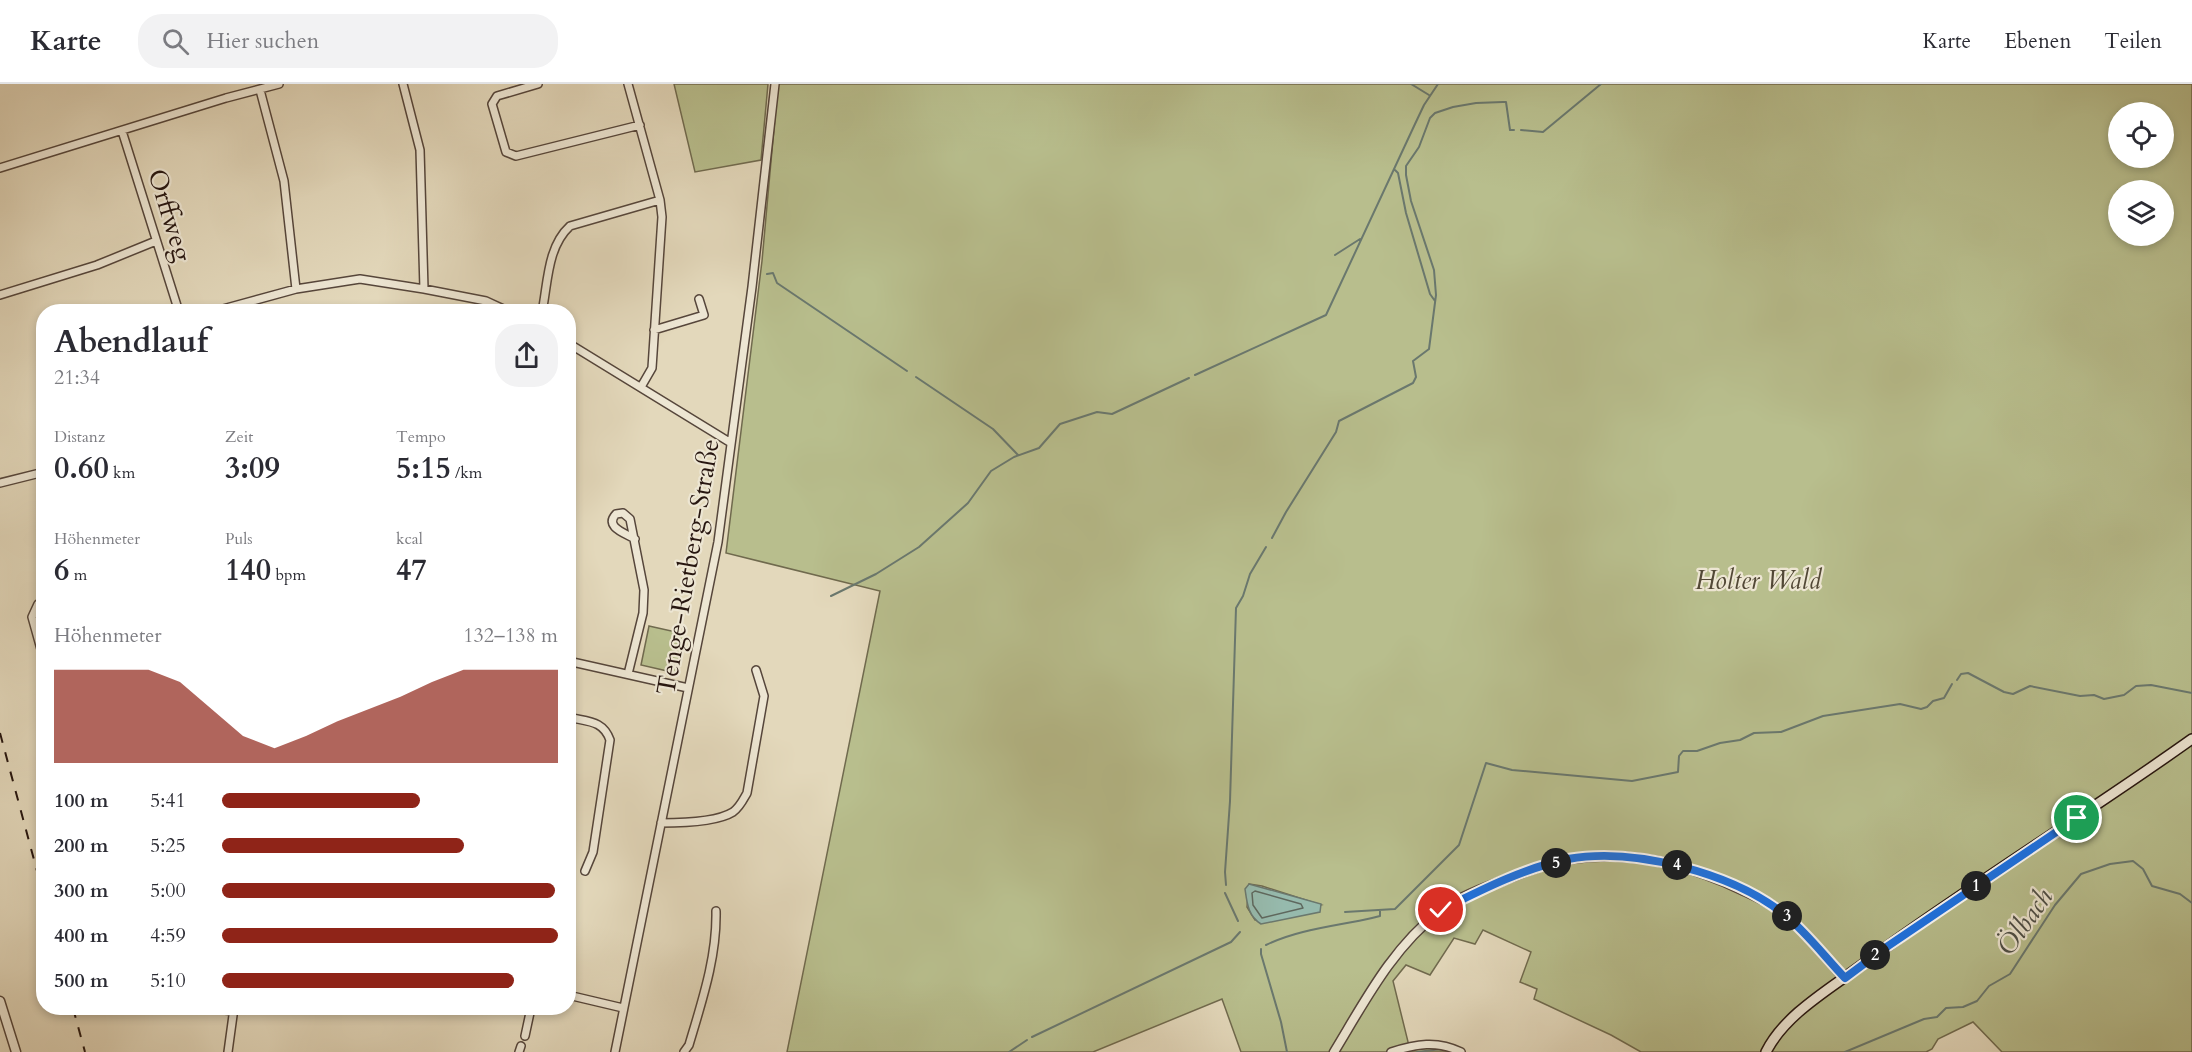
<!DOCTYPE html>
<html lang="de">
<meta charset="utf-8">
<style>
body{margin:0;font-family:Cardo,serif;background:#f2f2f3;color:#2b2b33;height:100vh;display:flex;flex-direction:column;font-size:22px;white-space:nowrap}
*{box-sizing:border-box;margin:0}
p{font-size:20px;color:#7c7c81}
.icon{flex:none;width:33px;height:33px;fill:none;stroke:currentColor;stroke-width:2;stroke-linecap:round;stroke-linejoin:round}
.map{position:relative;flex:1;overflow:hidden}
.drawer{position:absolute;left:36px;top:220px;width:540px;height:711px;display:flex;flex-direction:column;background:#fff;border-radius:24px;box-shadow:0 3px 9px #0003}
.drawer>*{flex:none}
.controls{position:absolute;left:2108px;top:18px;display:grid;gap:12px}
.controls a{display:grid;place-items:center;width:66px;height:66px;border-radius:50%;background:#fff;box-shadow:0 3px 9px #0003;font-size:30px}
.pin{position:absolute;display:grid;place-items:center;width:51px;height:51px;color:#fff;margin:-26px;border:3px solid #fff;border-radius:50%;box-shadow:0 2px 6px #0007}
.km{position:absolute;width:30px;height:30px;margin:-15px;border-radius:50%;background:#222;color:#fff;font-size:16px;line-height:30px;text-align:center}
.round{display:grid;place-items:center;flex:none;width:63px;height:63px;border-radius:24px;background:#f2f2f3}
.headline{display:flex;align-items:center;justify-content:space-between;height:102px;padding:0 18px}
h1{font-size:33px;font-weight:600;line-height:45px}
.stats{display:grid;grid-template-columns:repeat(3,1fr);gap:9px;height:102px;padding:6px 18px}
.stats div{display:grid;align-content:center}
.stats b{font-size:30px;font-weight:600}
.stats small{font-size:16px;font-weight:400}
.stats p{font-size:16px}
.chart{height:168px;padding:12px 18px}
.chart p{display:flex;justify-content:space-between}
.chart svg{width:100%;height:108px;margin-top:6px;fill:#8f2418;opacity:.7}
ul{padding:0 18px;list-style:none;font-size:20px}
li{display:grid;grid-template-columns:96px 72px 1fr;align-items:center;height:45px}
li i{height:15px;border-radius:8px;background:#8f2418}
header{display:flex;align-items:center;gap:36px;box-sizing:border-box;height:84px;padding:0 30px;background:#fff;border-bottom:2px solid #e1e1e2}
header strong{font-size:28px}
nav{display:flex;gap:33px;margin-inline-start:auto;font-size:21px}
.search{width:420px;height:54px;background:#f2f2f3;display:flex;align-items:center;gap:15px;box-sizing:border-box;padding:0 21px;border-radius:24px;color:#7c7c81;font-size:22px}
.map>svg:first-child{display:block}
</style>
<header>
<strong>Karte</strong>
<div class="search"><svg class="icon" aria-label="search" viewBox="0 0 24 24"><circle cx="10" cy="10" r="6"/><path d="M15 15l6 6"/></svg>Hier suchen</div>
<nav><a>Karte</a><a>Ebenen</a><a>Teilen</a></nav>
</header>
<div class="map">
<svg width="2192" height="968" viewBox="0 0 2192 968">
<rect width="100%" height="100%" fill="#e3d8bb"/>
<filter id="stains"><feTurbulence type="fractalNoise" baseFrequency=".00333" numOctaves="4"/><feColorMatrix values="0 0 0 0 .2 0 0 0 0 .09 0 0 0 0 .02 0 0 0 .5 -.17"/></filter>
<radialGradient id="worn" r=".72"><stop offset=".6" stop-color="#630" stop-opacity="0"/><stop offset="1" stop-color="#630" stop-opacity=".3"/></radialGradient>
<path fill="#b8be8d" stroke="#706a4e" stroke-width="1.5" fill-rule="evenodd" d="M674 0H768L761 76 695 88Z
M778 0H2192V968H2002L1973 938 1938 955 1932 965 1926 968H1641L1611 951 1534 915 1537 905 1520 898 1531 868 1483 846 1475 860 1454 854 1430 891 1406 881 1393 897 1410 966 1440 963 1454 968H1241L1222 915 1093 968H787L880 507 726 469 762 177ZM2118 28H2163V74H2118ZM2118 106H2163V152H2118ZM1249 800 1262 802 1321 821 1255 836 1247 823Z
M649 542 685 550 676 589 641 581Z"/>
<path fill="#96baad" stroke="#6a786e" stroke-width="1.5" d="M1249 800 1321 820 1320 828 1261 840C1248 832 1247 819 1245 805Z"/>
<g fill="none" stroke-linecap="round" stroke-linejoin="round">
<path stroke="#5e685e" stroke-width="1.5" d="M1255 807 1301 820 1303 824 1262 834 1253 821 1252 809Z"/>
<path stroke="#6a786e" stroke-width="2" d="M1411 0 1429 11
M1521 46 1543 48 1601 0
M1395 86 1398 89 1406 129 1430 210 1435 217
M1335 171 1360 155
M767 190 773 189 777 199 907 287
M1195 291 1326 231 1415 40 1424 21 1438 0
M916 293 993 345 1018 371
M1272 454 1286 428 1336 348 1339 337 1413 299 1416 293 1413 277 1429 265 1436 211 1434 186 1411 117 1406 91V82L1419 63 1430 34 1435 29 1453 23 1476 19 1503 18H1506L1510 46H1514
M831 512 876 490 919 463 968 419 991 387 1014 373 1039 364 1060 340 1097 328 1112 330 1189 294
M1957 596 1961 590 1968 589 2004 608 2013 610 2030 602 2080 612 2094 611 2104 615 2124 611 2136 602 2151 601 2192 609
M1226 801 1225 788 1230 717 1236 524 1243 512 1250 490 1266 463
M1225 809 1238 837
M1345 828 1395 825 1459 761 1486 679 1512 686 1632 697 1678 688 1679 672 1683 667H1697L1720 659 1740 656 1754 649 1781 648 1823 632 1900 620 1921 625 1927 623 1933 617 1944 614 1952 600
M1266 861C1299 845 1337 842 1372 834L1380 832V826
M1261 865V870L1281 938 1287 968
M1032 953 1231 858 1240 848
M1009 968 1027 956
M1417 968 1442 965
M1845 968 1924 935 1937 933 1946 924 1963 923 1977 917 1989 902 2010 890 2055 821 2081 790 2110 780 2133 777 2143 785 2152 802 2180 810 2192 819"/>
<g stroke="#56463b" stroke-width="10">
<path id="minor" d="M403 0 420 66 424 205
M538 0 497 12 492 20 506 68 516 72 640 41
M628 0 660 116 662 133 652 284 641 303
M260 6 284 97 296 205
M122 47 179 228
M0 84 226 14 279 0
M0 211 97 181 156 157
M212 228 296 205 360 195 424 205 486 217 510 228
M542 228C548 199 547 163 570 142L660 116
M654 246 704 231 699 215
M568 259 731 359
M0 399 44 388
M44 519 38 520 32 533 44 576
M568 577 688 604
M628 590 643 529 644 506 630 435 623 429 616 430C604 443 625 449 635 455
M568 633C588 638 603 636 610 656L593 768 585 787
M661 739C680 739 717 738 733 728 740 723 743 716 747 709L764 612 756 586
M568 911 623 924
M207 924 234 927
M525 952 531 924
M228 968 234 924
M519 968 521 962
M615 968 718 458 752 203 775 0
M684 968 689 961C702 917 717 873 716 827
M1391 968C1416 960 1437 956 1461 968"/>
</g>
<g stroke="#56463b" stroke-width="11">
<path id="tertiary" d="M0 917 16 968
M1334 968C1365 917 1392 864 1440 827 1456 815 1478 806 1497 799 1520 790 1545 779 1570 775 1630 766 1688 780 1742 806 1757 813 1773 820 1785 831 1807 849 1825 873 1844 894"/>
</g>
<g stroke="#271610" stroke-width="12">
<path id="secondary" d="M1766 968C1785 930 1830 905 1863 880 1970 801 2084 732 2192 655"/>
</g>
<use href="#minor" stroke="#ede6d3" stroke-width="7"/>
<use href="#tertiary" stroke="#ede6d3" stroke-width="8"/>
<use href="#secondary" stroke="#ede6d3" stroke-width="9"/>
<path stroke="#271610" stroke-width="2" stroke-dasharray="10 10" stroke-linecap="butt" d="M0 649 44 813
M73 924 85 968"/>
</g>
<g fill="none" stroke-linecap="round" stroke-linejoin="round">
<g stroke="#fff" stroke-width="12">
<path id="route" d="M1441 826C1481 806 1524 784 1568 775 1634 763 1733 789 1785 831 1807 849 1825 873 1845 894L1888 862 2077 734"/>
</g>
<use href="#route" stroke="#1a73e8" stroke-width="8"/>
</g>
<g text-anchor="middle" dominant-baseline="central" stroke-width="4.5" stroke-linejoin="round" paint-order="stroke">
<g font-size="26" fill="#271610" stroke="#ede6d3">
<text transform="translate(170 131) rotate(73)">Orffweg</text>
<text transform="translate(688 483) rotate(-80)">Tenge-Rietberg-Straße</text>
</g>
<g font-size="26" font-style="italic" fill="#524836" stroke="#ede6d3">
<text x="1758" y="496">Holter Wald</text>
</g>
<g font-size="27" font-style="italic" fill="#4e4f47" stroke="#ede6d3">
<text transform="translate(2025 838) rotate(-55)">Ölbach</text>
</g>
</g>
<rect width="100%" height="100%" filter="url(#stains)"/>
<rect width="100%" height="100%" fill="url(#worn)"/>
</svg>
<div class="controls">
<a><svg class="icon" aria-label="locate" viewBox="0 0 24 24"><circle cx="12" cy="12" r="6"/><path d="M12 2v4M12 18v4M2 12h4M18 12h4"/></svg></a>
<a><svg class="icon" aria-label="layers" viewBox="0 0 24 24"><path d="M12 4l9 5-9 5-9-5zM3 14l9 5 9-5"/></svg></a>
</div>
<div class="pin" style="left:2077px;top:734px;background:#1e9e55"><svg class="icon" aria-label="arrive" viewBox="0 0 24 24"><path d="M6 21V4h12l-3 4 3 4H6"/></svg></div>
<div class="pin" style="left:1441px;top:826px;background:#d93025"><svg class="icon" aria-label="check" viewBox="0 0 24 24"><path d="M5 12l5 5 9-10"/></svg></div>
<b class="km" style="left:1976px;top:802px">1</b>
<b class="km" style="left:1875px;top:871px">2</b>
<b class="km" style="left:1787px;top:832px">3</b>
<b class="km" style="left:1677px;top:781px">4</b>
<b class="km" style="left:1556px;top:779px">5</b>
<section class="drawer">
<div class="headline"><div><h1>Abendlauf</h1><p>21:34</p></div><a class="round"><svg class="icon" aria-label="share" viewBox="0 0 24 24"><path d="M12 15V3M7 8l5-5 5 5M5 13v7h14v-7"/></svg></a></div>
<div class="stats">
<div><p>Distanz</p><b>0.60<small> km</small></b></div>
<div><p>Zeit</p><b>3:09</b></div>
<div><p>Tempo</p><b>5:15<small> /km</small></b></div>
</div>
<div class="stats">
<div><p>Höhenmeter</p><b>6<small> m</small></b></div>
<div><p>Puls</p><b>140<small> bpm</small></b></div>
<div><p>kcal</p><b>47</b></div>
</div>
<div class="chart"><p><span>Höhenmeter</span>132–138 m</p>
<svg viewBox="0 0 160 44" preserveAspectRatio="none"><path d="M0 44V6L10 6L20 6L30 6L40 11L50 22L60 33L70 38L80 33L90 27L100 22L110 17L120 11L130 6L140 6L150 6L160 6V44z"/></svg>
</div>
<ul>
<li><b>100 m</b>5:41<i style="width:59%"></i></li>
<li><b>200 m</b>5:25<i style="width:72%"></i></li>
<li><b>300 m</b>5:00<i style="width:99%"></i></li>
<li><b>400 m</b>4:59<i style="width:100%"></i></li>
<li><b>500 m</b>5:10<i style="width:87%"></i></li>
</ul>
</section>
</div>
